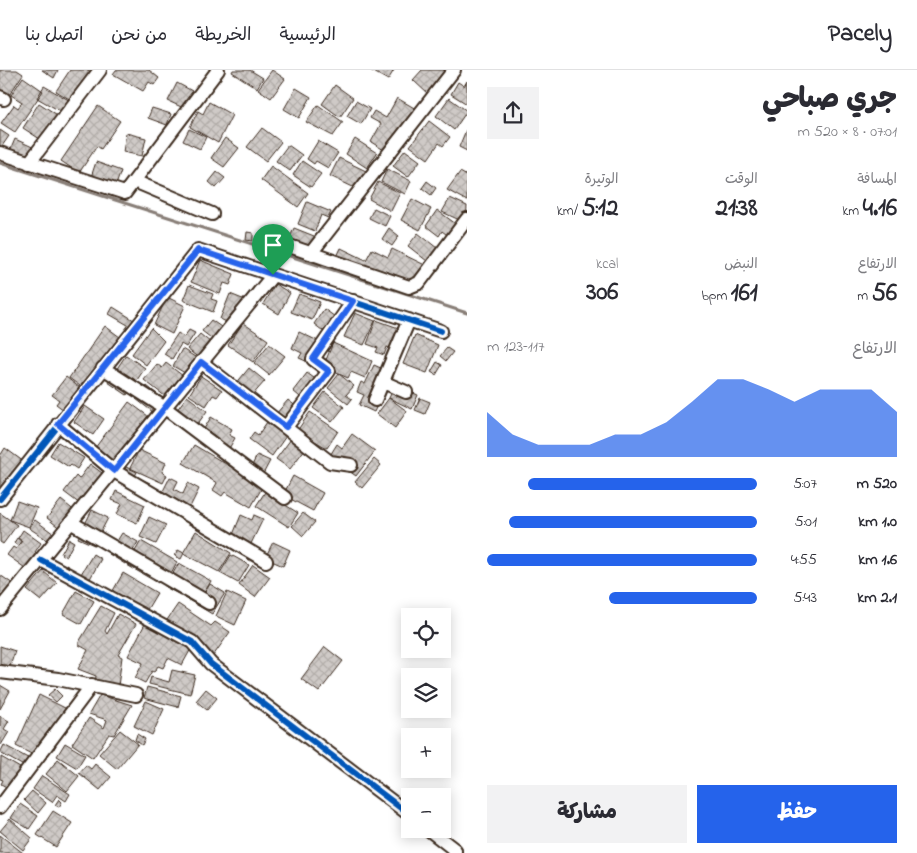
<!DOCTYPE html>
<html lang="ar">
<meta charset="utf-8">
<style>
body{margin:0;font-family:"Indie Flower","Playpen Sans Arabic",sans-serif;background:#f2f2f3;color:#2b2b33;direction:rtl;height:100vh;display:flex;flex-direction:column;font-size:19px;white-space:nowrap}
*{box-sizing:border-box;margin:0}
p{font-size:16px;color:#7c7c81}
.icon{flex:none;width:28px;height:28px;fill:none;stroke:currentColor;stroke-width:2;stroke-linecap:round;stroke-linejoin:round}
.map{position:relative;flex:1;overflow:hidden;direction:ltr}
.details{display:flex;flex-direction:column;background:#fff;width:450px}
.details>*{flex:none}
.buttons{position:absolute;left:401px;top:538px;display:grid;gap:10px}
.buttons a{display:grid;place-items:center;width:50px;height:50px;border-radius:0px;background:#fff;box-shadow:0 2px 12px #0003;font-size:25px}
.pin{position:absolute;display:grid;place-items:center;width:42px;height:42px;color:#fff;margin:-51px -21px;border-radius:50% 50% 50% 0;rotate:-45deg;box-shadow:0 0 5px #0007}
.pin .icon{rotate:45deg}
.round{display:grid;place-items:center;flex:none;width:52px;height:52px;border-radius:0px;background:#f2f2f3}
.head{display:flex;align-items:center;justify-content:space-between;height:85px;padding:0 20px}
h1{font-size:28px;font-weight:800;line-height:38px}
.metrics{display:grid;grid-template-columns:repeat(3,1fr);gap:8px;height:85px;padding:5px 20px}
.metrics div{display:grid;align-content:center}
.metrics b{font-size:25px;font-weight:800}
.metrics small{font-size:14px;font-weight:400}
.metrics p{font-size:14px}
.chart{height:140px;padding:10px 20px}
.chart p{display:flex;justify-content:space-between}
.chart svg{width:100%;height:90px;margin-top:5px;fill:#2563eb;opacity:.7}
.primary-button{display:flex;gap:10px;margin-top:auto;padding:10px 20px}
.primary-button a{flex:1;height:58px;border-radius:0px;background:#2563eb;color:#fff;font-size:20px;font-weight:800;line-height:58px;text-align:center}
.primary-button a+a{background:#f2f2f3;color:#2b2b33}
ul{padding:0 20px;list-style:none;font-size:16px}
li{display:grid;grid-template-columns:80px 60px 1fr;align-items:center;height:38px}
li i{height:12px;border-radius:6px;background:#2563eb}
header{display:flex;align-items:center;gap:30px;box-sizing:border-box;height:70px;padding:0 25px;background:#fff;border-bottom:1px solid #e1e1e2}
header strong{font-size:24px}
nav{display:flex;gap:28px;margin-inline-start:auto;font-size:18px}
main{display:flex;flex:1;min-height:0}
.map>svg:first-child{display:block}
</style>
<header>
<strong>Pacely</strong>
<nav><a>الرئيسية</a><a>الخريطة</a><a>من نحن</a><a>اتصل بنا</a></nav>
</header>
<main>
<section class="details">
<div class="head"><div><h1>جري صباحي</h1><p>07:01 · 8 × 520 m</p></div><a class="round"><svg class="icon" aria-label="share" viewBox="0 0 24 24"><path d="M12 15V3M7 8l5-5 5 5M5 13v7h14v-7"/></svg></a></div>
<div class="metrics">
<div><p>المسافة</p><b>4.16<small> km</small></b></div>
<div><p>الوقت</p><b>21:38</b></div>
<div><p>الوتيرة</p><b>5:12<small> /km</small></b></div>
</div>
<div class="metrics">
<div><p>الارتفاع</p><b>56<small> m</small></b></div>
<div><p>النبض</p><b>161<small> bpm</small></b></div>
<div><p>kcal</p><b>306</b></div>
</div>
<div class="chart"><p><span>الارتفاع</span>117–123 m</p>
<svg viewBox="0 0 160 44" preserveAspectRatio="none"><path d="M0 44V22L10 33L20 38L30 38L40 38L50 33L60 33L70 27L80 17L90 6L100 6L110 11L120 17L130 11L140 11L150 11L160 22V44z"/></svg>
</div>
<ul>
<li><b>520 m</b>5:07<i style="width:85%"></i></li>
<li><b>1.0 km</b>5:01<i style="width:92%"></i></li>
<li><b>1.6 km</b>4:55<i style="width:100%"></i></li>
<li><b>2.1 km</b>5:43<i style="width:55%"></i></li>
</ul>
<div class="primary-button"><a>حفظ</a><a>مشاركة</a></div>
</section>
<div class="map">
<svg width="467" height="783" viewBox="0 0 467 783">
<defs>
<pattern id="building-cross-hatch" width="8" height="8" patternUnits="userSpaceOnUse" patternTransform="scale(1.25)"><rect width="8" height="8" fill="#cfcac7"/><path d="M0 0l8 8M0 8l8-8" fill="none" stroke="#b3aeaa"/></pattern>
</defs>
<rect width="100%" height="100%" fill="#fff"/>
<filter id="ink" filterUnits="userSpaceOnUse"><feTurbulence type="fractalNoise" baseFrequency=".02" numOctaves="2"/><feDisplacementMap in="SourceGraphic" scale="10" xChannelSelector="R" yChannelSelector="G"/><feConvolveMatrix kernelMatrix="1 2 1 2 8 2 1 2 1" color-interpolation-filters="sRGB"/></filter>
<g filter="url(#ink)">
<g fill="none" stroke-linecap="round" stroke-linejoin="round">
<path stroke="#887e77" stroke-width="3" d="M0 93 467 243"/>
</g>
<path fill="url(#building-cross-hatch)" stroke="#3b2a1e" d="M0 0H17L23 4 6 30 0 22Z
M42 0H58L54 8Z
M70 0H88L95 4 74 32 56 21Z
M116 0H149L159 8 154 15 149 12 143 21 113 4Z
M233 0H250L263 8 257 18 232 2Z
M272 0 285 9 271 28 258 19Z
M370 0H394L388 10Z
M422 0H452L429 25 413 10Z
M23 7 43 21 15 62 1 53 14 35 18 38 22 32 11 25Z
M467 11V34L451 24 458 12 464 16Z
M177 13 196 23 188 40 168 31Z
M335 15 353 28 340 47 322 34Z
M44 16 74 33 67 45 37 28Z
M296 18 311 27 299 48 284 39Z
M397 28 416 39 392 85 371 72 381 54 370 48 374 41 386 48Z
M449 28 467 41 454 60 436 46Z
M356 31 370 39 361 54 347 46Z
M209 32 232 45 218 73 190 57 198 41 203 44Z
M39 33 62 48 46 73 23 58Z
M318 35 343 52 333 66 306 52Z
M98 36 120 51 101 79 97 76 79 103 61 91Z
M152 38 171 44 167 55 148 48Z
M429 51 450 67 443 76 439 73 428 89 410 76Z
M262 58 281 72 266 91 247 77Z
M189 59 206 67 200 79 183 71Z
M0 60 9 66 0 79Z
M466 60 467 61V81L459 77Z
M126 63 146 68 142 86 123 82Z
M225 68 239 78 224 97 211 88Z
M15 69 39 80 30 99 7 88Z
M355 69 377 83 367 98 346 84Z
M318 71 338 83 328 98 316 91 314 94 307 89Z
M288 75 302 85 290 101 276 91Z
M405 80 420 91 408 107 393 96Z
M339 88 366 101 357 119 330 106Z
M302 91 321 104 311 117 293 105Z
M96 92 121 101 116 115 91 107Z
M271 96 308 123 298 137 261 110Z
M387 99 411 111 405 124 381 112Z
M217 102 225 108 216 118 209 112Z
M460 102 467 106V131L447 120Z
M427 111 436 118 431 125 422 118Z
M378 112 400 123 391 141 369 129Z
M450 128 467 136 466 153 442 142Z
M412 129 431 139 420 160 401 150Z
M307 132 331 142 328 148 321 145 315 161 298 154Z
M374 138 390 146 385 156 369 148Z
M437 140 460 157 451 168 442 161 439 166 426 156Z
M294 158 319 168 313 181 289 170Z
M389 158 399 166 392 176 382 169Z
M247 162 253 163V171L246 170Z
M418 163 442 182 432 195 408 176Z
M341 178 366 190 372 179 388 187 392 179 429 197 418 218 371 204 368 210 334 193Z
M200 190 234 204 230 215 224 213 220 224 191 212Z
M275 214 290 223 279 244 263 234Z
M189 215 213 224 211 229 217 231 213 242 183 230Z
M230 224 250 232 236 256 220 249Z
M299 224 320 232 312 250 291 242Z
M167 227 185 236 172 264 154 255Z
M113 237 137 252 133 258 109 244Z
M324 239 338 249 327 264 314 254Z
M355 243 375 251 364 275 344 267Z
M211 250 224 259 215 271 202 261Z
M376 250 407 261 399 282 387 277 384 285 376 282 378 278 367 274Z
M243 253 268 270 253 292 228 275Z
M105 256 124 270 87 321 69 308Z
M151 258 164 271 146 295 132 284Z
M189 260 195 263 186 277 181 274 172 289 164 284 178 263 184 267Z
M299 262 318 271 308 292 299 288 302 283 292 278Z
M200 264 216 277 200 289 187 279Z
M415 265 438 275 427 303 403 294Z
M333 273 372 291 365 308 351 302 348 308 323 297Z
M269 274 285 286 269 305 254 293Z
M447 278 453 282 446 291 440 286Z
M182 279 200 290 190 306 173 296Z
M126 285 145 298 127 325 108 312Z
M437 292 442 295 436 305 431 302Z
M166 293 187 309 170 330 144 310 157 294 162 298Z
M374 295 392 303 374 342 359 335 364 325 357 322 361 312 365 314Z
M249 298 265 311 250 328 235 315Z
M307 303 321 313 306 332 293 321Z
M339 304 354 316 346 325 352 329 348 334 328 318Z
M201 306 222 320 217 327 213 325 206 336 189 325Z
M66 307 84 321 68 343 56 334 59 330 52 325Z
M395 315 418 325 412 339 389 328Z
M147 316 168 333 158 346 136 329Z
M325 322 344 337 332 352 313 338Z
M187 326 207 341 194 359 174 344Z
M389 328 407 341 395 358 377 344Z
M420 328 430 332 425 344 415 340Z
M288 330 303 342 291 357 275 345Z
M129 332 148 346 113 392 95 378Z
M85 336 104 349 93 365 74 352Z
M310 342 338 361 327 378 297 361Z
M211 347 232 359 229 365 235 368 227 382 211 374 215 366 204 359Z
M267 352 286 366 272 386 249 369 254 362 258 365Z
M352 364 375 381 356 406 329 387 337 374 342 378Z
M291 369 305 379 290 399 276 389Z
M58 372 84 388 77 399 71 395 69 397 50 385Z
M194 375 263 416 251 437 225 422 222 426 213 420 217 413 183 393Z
M5 378 24 392 0 425V386Z
M139 380 166 393 162 402 167 405 163 413 130 398Z
M257 385 270 391 262 406 250 400Z
M374 389 381 395 362 418 355 412Z
M90 394 106 406 84 437 64 422 76 406 79 409Z
M126 397 137 402 135 406 150 413 145 422 120 410Z
M293 406 323 423 313 441 283 425Z
M170 407 178 411 174 419 183 424 188 413 199 419 186 445 158 431Z
M116 421 145 435 137 453 117 444 122 434 112 430Z
M265 422 298 443 289 457 256 436Z
M61 430 76 442 62 460 47 448Z
M17 431 37 438 29 457 10 450Z
M92 440 108 448 94 475 78 468Z
M0 443 17 455 3 474 0 472Z
M303 443 315 452 303 466 292 456Z
M241 445 252 450 254 445 263 449 248 480 230 472Z
M149 447 166 455 156 474 140 467Z
M35 450 54 464 49 471 29 458Z
M23 460 41 473 35 482 43 487 32 503 7 485 13 477 16 479 22 471 18 468Z
M196 461 231 483 219 502 183 483Z
M122 463 138 472 125 494 109 484Z
M17 468 21 471 18 476 14 473Z
M69 469 74 472 66 487 61 484Z
M141 471 177 492 168 509 162 506 158 513 127 495Z
M273 472 290 480 283 496 265 488Z
M178 480 184 483 181 489 175 486Z
M93 484 101 489 87 514 78 509Z
M231 485 249 495 238 513 220 503Z
M179 493 211 511 197 535 185 528 190 520 185 517 180 525 165 517Z
M253 495 270 507 255 527 239 515Z
M43 501 57 513 41 531 27 520Z
M123 503 157 523 145 543 110 526Z
M0 505 16 516 7 531 0 527Z
M210 514 225 523 212 544 197 535Z
M76 521 94 531 81 554 63 544Z
M227 522 246 531 235 555 216 546Z
M178 534 211 556 215 552 230 562 213 586 165 553Z
M101 536 114 543 105 561 107 564 118 544 136 554 118 585 122 587 118 616 95 613 96 606 78 599 88 580 79 575V572Z
M146 552 192 577 182 595 168 588 163 598 158 596 154 602 152 601 145 613 135 608 143 593 128 586Z
M0 576 15 581 7 606 0 604Z
M325 577 343 591 319 622 301 609Z
M172 600 195 605 190 624 149 614 151 607 169 612Z
M0 615 10 621 0 639Z
M147 617 181 626 178 637 144 628Z
M55 619 62 626 56 632 48 625Z
M206 619 217 628 207 640 196 631Z
M39 625 73 642 54 679 48 676 41 689 16 676Z
M100 625 132 635 114 665 109 664 93 688 72 674 89 648 104 658 107 650 89 644Z
M146 631 164 639 152 665 134 656Z
M0 646 9 651 4 659 9 662 1 675Z
M120 660 138 674 117 699 99 684Z
M137 664 145 669 142 675 135 670Z
M65 673 85 685 77 698 57 686Z
M4 675 35 692 31 700 0 683Z
M1 687 27 702 15 722 1 714 3 710 0 709Z
M58 689 79 706 67 721 46 704Z
M95 694 111 707 100 720 79 703 86 695 91 699Z
M42 706 70 724 66 731 57 725 52 732 33 719Z
M32 721 46 733 38 743 24 730Z
M59 729 62 732 59 737 55 735Z
M20 734 38 746 29 759 11 748Z
M53 741 72 753 56 777 37 765Z
M10 749 32 768 23 780 0 761Z
M0 765 23 783H0Z"/>
<g fill="none" stroke-linecap="round" stroke-linejoin="round">
<g stroke="#3b2a1e" stroke-width="16">
<path id="minor" d="M0 27 4 29
M0 83 125 123 218 0
M29 93 100 0
M134 111 212 144
M269 169 409 217 419 213 467 149
M311 183 454 0
M201 292 330 392 351 395
M103 298 165 338 285 428
M383 312 406 322
M375 330 409 250
M58 354 114 401 266 491
M286 357 329 301 313 289 353 231
M0 429 198 180 441 261
M72 453 209 533
M41 490 192 572 211 594 410 745
M0 539 273 205
M0 602 58 609 136 625
M0 737 92 615
M428 759 455 780V783"/>
</g>
<use href="#minor" stroke="#fff" stroke-width="12"/>
<g stroke="#fff" stroke-width="9">
<path id="cycleway" d="M0 429 198 180 441 261
M41 490 192 572 211 594 410 745"/>
</g>
<use href="#cycleway" stroke="#0057b8" stroke-width="6"/>
</g>
</g>
<g fill="none" stroke-linecap="round" stroke-linejoin="round" filter="url(#ink)">
<g stroke="#fff" stroke-width="10">
<path id="route" d="M198 180 353 231 313 289 329 301 286 357 201 292 114 401 58 354Z"/>
</g>
<use href="#route" stroke="#2563eb" stroke-width="6"/>
</g>
</svg>
<div class="buttons">
<a><svg class="icon" aria-label="locate" viewBox="0 0 24 24"><circle cx="12" cy="12" r="6"/><path d="M12 2v4M12 18v4M2 12h4M18 12h4"/></svg></a>
<a><svg class="icon" aria-label="layers" viewBox="0 0 24 24"><path d="M12 4l9 5-9 5-9-5zM3 14l9 5 9-5"/></svg></a>
<a>+</a>
<a>−</a>
</div>
<div class="pin" style="left:273px;top:205px;background:#1e9e55"><svg class="icon" aria-label="arrive" viewBox="0 0 24 24"><path d="M6 21V4h12l-3 4 3 4H6"/></svg></div>
</div>
</main>
